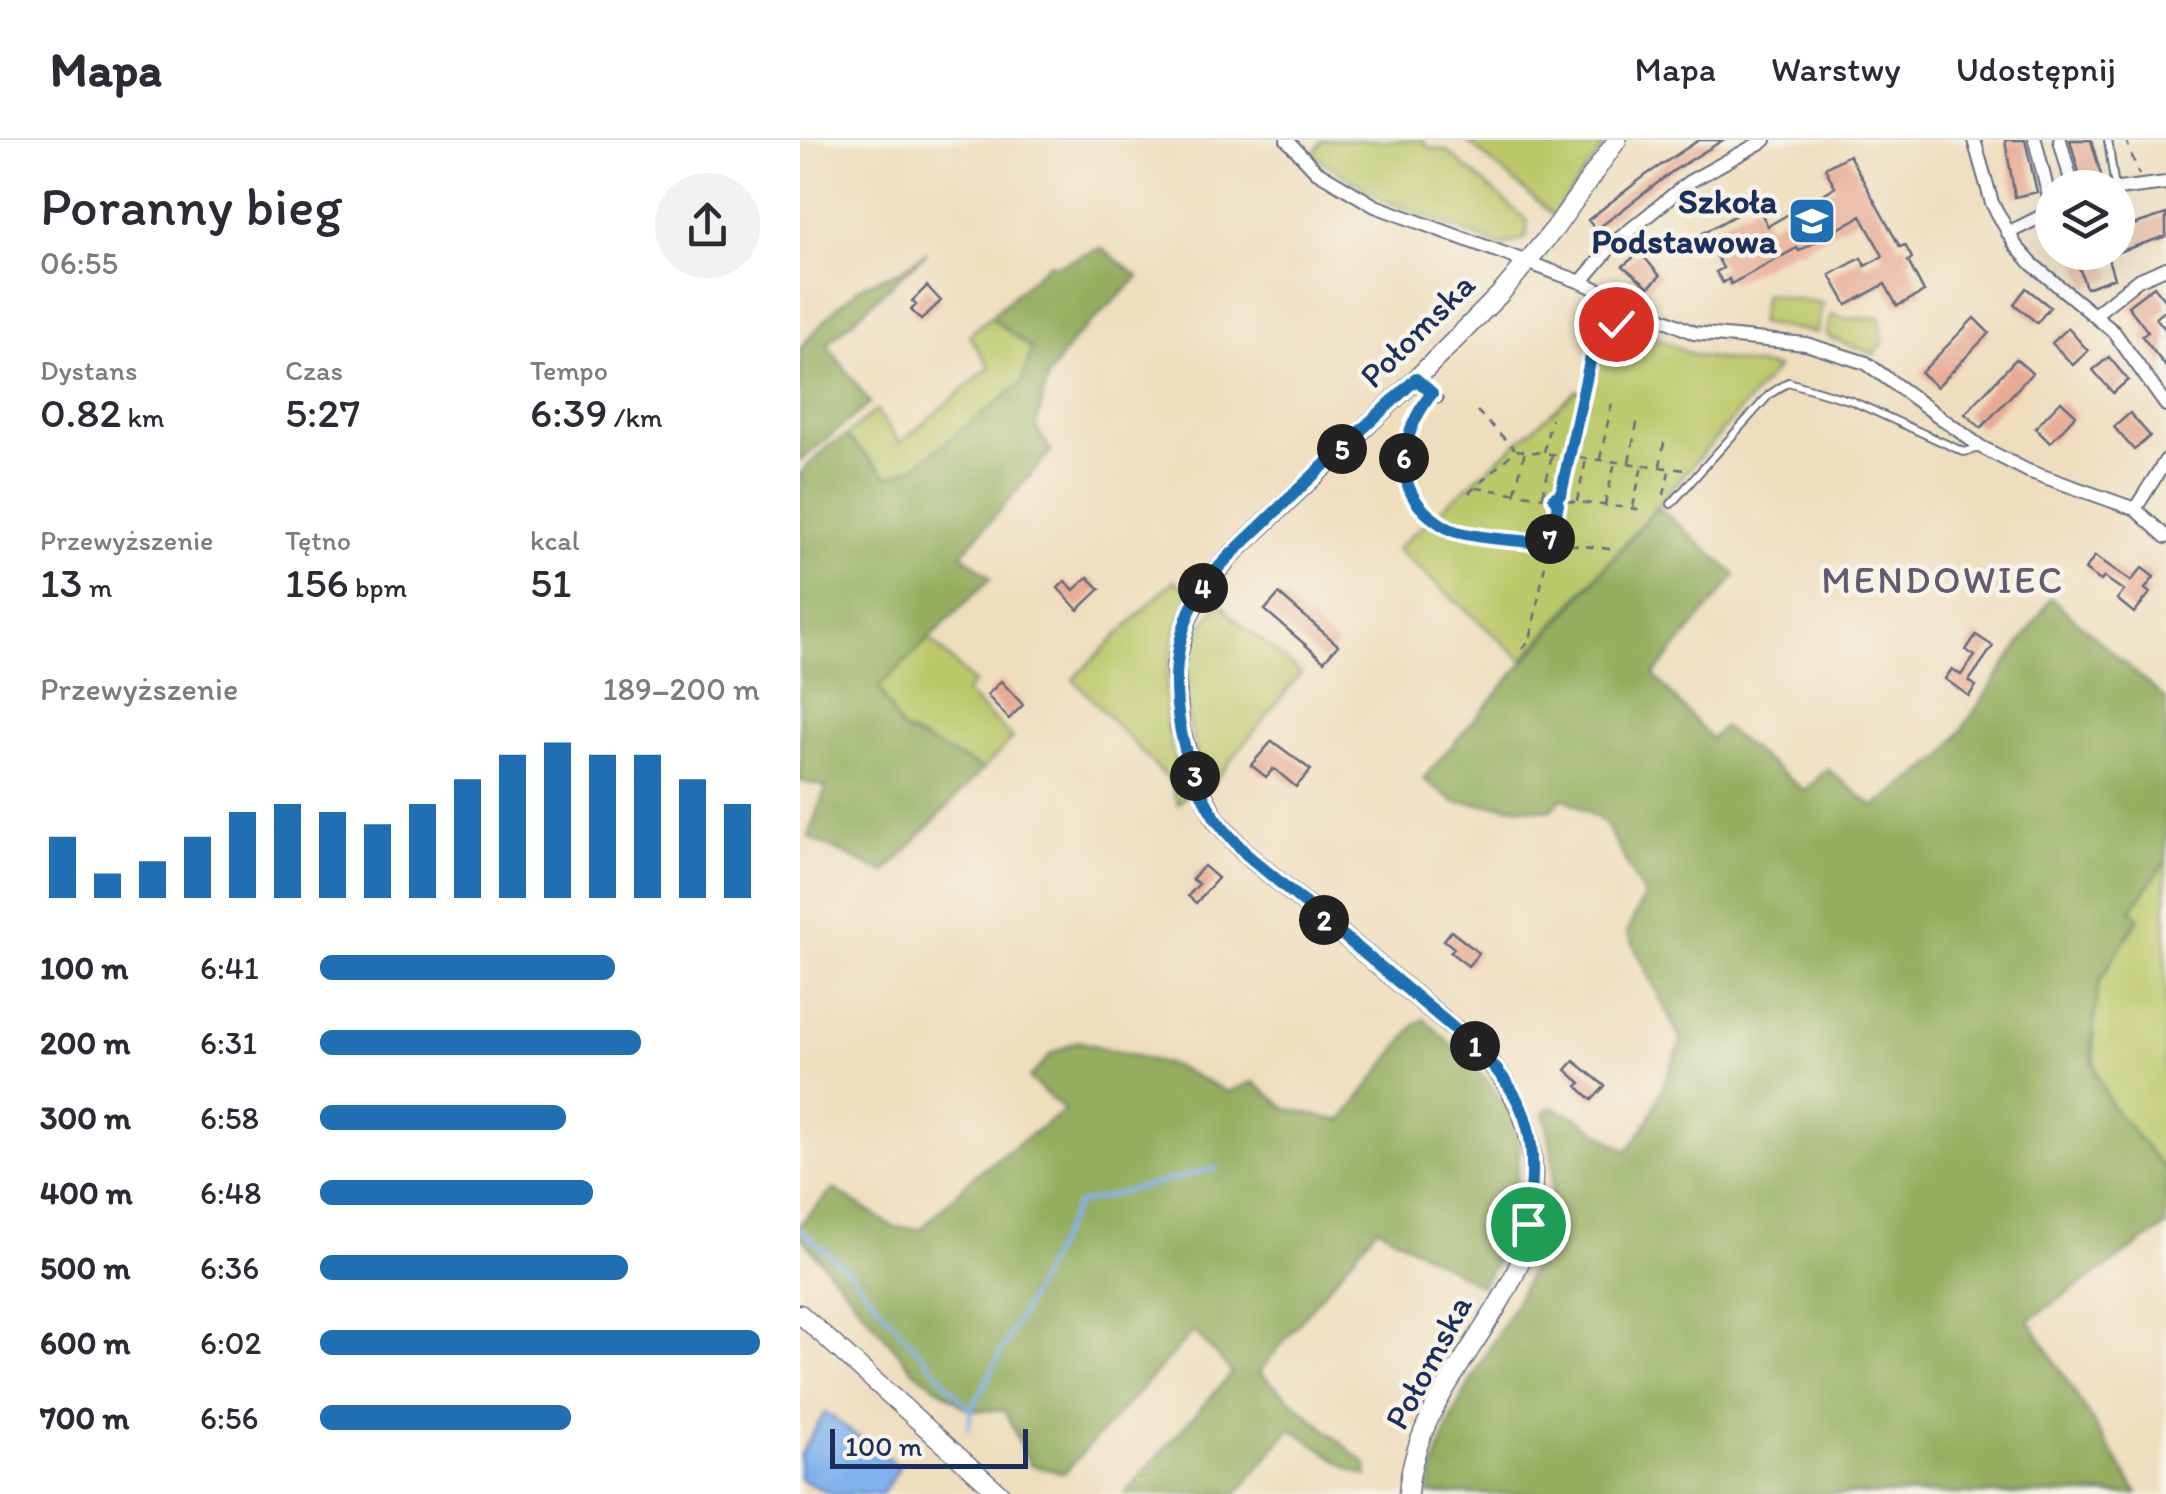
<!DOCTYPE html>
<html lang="pl">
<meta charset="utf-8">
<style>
body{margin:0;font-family:Itim,sans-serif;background:#f2f2f3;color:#2b2b33;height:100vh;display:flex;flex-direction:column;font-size:38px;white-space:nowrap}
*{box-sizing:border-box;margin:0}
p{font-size:32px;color:#7c7c81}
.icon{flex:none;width:55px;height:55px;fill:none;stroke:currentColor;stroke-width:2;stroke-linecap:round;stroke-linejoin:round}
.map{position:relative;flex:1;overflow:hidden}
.side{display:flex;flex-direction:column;background:#fff;width:800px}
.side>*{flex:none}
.controls{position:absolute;left:1235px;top:30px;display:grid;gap:20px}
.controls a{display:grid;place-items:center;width:100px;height:100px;border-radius:50%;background:#fff;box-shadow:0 10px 40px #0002;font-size:50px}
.scale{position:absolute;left:30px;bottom:25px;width:198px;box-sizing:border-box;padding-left:10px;border:5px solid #1b2f5e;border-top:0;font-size:28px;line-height:35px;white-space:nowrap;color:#1b2f5e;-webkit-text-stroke:8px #f7f3e8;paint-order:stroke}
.pin{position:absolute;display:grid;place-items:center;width:85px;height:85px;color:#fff;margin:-42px;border:5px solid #fff;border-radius:50%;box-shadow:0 2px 10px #0007}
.km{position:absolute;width:50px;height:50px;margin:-25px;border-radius:50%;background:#222;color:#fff;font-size:28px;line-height:50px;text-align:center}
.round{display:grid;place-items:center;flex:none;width:105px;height:105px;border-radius:52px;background:#f2f2f3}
.overview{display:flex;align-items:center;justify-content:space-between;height:170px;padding:0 40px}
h1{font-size:55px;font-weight:600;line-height:75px}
.stats{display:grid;grid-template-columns:repeat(3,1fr);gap:15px;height:170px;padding:10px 40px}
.stats div{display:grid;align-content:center}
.stats b{font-size:42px;font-weight:600}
.stats small{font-size:28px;font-weight:400}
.stats p{font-size:28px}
.chart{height:280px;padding:20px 40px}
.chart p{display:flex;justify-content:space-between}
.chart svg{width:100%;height:180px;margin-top:10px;stroke:#1f6fb2;stroke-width:6}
ul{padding:0 40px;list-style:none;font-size:32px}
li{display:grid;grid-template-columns:160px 120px 1fr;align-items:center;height:75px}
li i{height:25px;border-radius:12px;background:#1f6fb2}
header{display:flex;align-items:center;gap:60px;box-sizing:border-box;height:140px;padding:0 50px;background:#fff;border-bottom:2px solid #e1e1e2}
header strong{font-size:48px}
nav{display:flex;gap:55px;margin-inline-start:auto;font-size:35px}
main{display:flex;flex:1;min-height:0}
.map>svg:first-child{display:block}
</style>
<header>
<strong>Mapa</strong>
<nav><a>Mapa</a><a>Warstwy</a><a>Udostępnij</a></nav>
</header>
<main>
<section class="side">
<div class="overview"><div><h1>Poranny bieg</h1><p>06:55</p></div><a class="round"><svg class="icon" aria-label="share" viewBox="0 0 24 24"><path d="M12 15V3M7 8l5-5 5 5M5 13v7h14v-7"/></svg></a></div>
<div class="stats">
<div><p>Dystans</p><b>0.82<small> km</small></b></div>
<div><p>Czas</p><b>5:27</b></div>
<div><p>Tempo</p><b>6:39<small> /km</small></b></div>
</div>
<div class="stats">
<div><p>Przewyższenie</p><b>13<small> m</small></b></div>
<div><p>Tętno</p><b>156<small> bpm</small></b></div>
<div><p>kcal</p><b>51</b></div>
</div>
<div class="chart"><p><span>Przewyższenie</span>189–200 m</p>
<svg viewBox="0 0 160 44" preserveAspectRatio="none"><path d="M5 44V29M15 44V38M25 44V35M35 44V29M45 44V23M55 44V21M65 44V23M75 44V26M85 44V21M95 44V15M105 44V9M115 44V6M125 44V9M135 44V9M145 44V15M155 44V21"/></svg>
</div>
<ul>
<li><b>100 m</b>6:41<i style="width:67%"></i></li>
<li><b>200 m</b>6:31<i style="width:73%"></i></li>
<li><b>300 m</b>6:58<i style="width:56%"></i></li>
<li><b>400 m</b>6:48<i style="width:62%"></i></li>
<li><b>500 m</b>6:36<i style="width:70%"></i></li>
<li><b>600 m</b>6:02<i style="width:100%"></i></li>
<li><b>700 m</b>6:56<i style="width:57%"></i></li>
</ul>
</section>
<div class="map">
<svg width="1366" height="1354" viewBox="0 0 1366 1354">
<rect width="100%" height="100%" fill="#f7f3e8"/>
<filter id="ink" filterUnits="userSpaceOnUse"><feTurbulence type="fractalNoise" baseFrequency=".01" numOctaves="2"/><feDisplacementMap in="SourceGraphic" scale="20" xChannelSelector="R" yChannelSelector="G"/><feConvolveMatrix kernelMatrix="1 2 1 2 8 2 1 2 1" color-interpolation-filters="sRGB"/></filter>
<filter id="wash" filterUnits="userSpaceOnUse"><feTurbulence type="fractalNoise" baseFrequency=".0048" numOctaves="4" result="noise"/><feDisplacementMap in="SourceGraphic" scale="40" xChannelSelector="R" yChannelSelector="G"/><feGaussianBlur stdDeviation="2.25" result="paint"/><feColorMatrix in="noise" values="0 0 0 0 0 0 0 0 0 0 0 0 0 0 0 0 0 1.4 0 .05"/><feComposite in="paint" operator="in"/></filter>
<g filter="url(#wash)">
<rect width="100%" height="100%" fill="#efdebe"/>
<path fill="#bbc96b" stroke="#6b7c64" stroke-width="2.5" d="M522 0H622L629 8 646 10 728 81 726 98 702 107 583 60 513 15Z
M666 0H808L754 76Z
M964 154 1022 163 1017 193 959 183Z
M1032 174 1046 179 1080 177 1083 203 1074 214 1030 198 1026 193Z
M190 177 232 209 221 244 114 327 88 338 46 296 76 270 100 303 190 227 169 195Z
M825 183 893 215 977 228 723 520 596 409 777 250 788 252 792 247 798 197Z
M374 440 389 452C373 497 359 545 368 593 372 614 380 635 386 655L378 664 370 642 273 539Z
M420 462 432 477 501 533 409 648C390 600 377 552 394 502 399 488 411 474 420 462Z
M129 498 174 543 165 553 213 598 183 629 101 589 79 547Z
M1366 721V1031C1318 977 1286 953 1295 875 1296 865 1296 854 1298 844 1305 821 1328 800 1339 778L1331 770Z"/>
<path fill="#94ad5f" stroke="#586e5e" stroke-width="2.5" d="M301 108 339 137 273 200 248 237 236 287 251 311 162 414 191 438 79 547 101 589 183 629 85 733 8 697 26 647 0 641V333L29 306 46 296 88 337 114 327 221 244 232 209 190 177 249 123 256 126Z
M127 112 27 204 70 263 0 321V208L35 169 63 145 100 131Z
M858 367 936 435 854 535 911 599 923 587 1005 651 1027 629 1074 667 1144 616 1251 458 1366 560V721L1331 770 1339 777 1299 842 1292 901 1293 928 1312 967 1366 1031V1086L1229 1180 1338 1354H629C649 1216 789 1129 744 973L752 967 774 976 826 1011C855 982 863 938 882 902L827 792 844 756 805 683 763 657 751 670 655 662 623 639Z
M624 879C660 913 713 954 719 1007 720 1021 716 1039 715 1053 713 1085 700 1120 681 1146L577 1087 459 1232 567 1325V1336L551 1330 491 1288 437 1354H324L432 1233 394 1191 264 1333 230 1325 205 1271 169 1270 114 1231 0 1096V1084L34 1049 94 1087 121 1089 176 1034 265 970 229 939 252 913 278 901 374 926 428 952 453 942 486 968 542 981 615 885Z"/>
<path fill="#81b2ed" stroke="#4e70a6" stroke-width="2.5" d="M25 1272 99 1327 82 1354H31L0 1339V1315Z"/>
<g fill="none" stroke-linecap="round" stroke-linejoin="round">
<path stroke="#81b2ed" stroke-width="4" d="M0 1089 50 1133 171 1271
M168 1289 171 1271 277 1064 417 1028"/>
</g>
<g id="blocks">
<path fill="#e8ab93" d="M899 0H923L873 31 796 90 788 80 846 35Z
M1205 0H1225L1237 52 1215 57Z
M1270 0H1291L1301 35 1281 40Z
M1049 15 1100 107 1105 105 1112 118 1108 121 1124 152 1097 166 1085 144 1047 165 1030 135 1061 118 1065 126 1083 116 1061 76 999 111 997 108 931 144 929 139 923 143 916 132 923 128 903 93 956 64 968 86 1035 47 1025 28Z
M1366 74V96L1318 112V90Z
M840 112 860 136 849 147 823 126Z
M1274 112H1306L1314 138 1286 148Z
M127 146 141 161 121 180 111 170 116 165 112 161Z
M1354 146 1366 161V170L1356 178 1366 190V227L1342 196 1348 192 1328 166Z
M1226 148 1250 167 1237 183 1214 164Z
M1174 178 1189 193 1137 247 1121 233Z
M1268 188 1288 211 1273 225 1252 203Z
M1309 217 1328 240 1313 253 1293 230Z
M1216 219 1232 233 1181 288 1165 274Z
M1261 261 1276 275 1250 303 1235 288Z
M1330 273 1350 296 1334 310 1314 287Z
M1295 416 1331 441 1342 428 1354 437 1345 449 1350 453 1334 473 1317 459 1324 451 1304 437 1301 441 1285 430Z
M288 437 300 449 278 470 258 448 265 441 274 450Z
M479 454 538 505 524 521 465 470Z
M1176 495 1193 506 1169 541 1176 546 1169 556 1145 539 1152 529 1161 535 1175 516 1166 510Z
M201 541 223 565 209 579 187 555Z
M472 601 511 630 496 647 476 630 473 629 466 637 451 625Z
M404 726 418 738 396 763 388 756 399 744 392 739Z
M651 791 679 813 668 826 650 812 654 808 644 800Z
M774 921 805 946 792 960 777 946 781 943 766 930Z"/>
</g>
</g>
<g filter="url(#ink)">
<use href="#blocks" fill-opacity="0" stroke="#656c80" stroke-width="2.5"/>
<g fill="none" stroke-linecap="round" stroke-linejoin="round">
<g stroke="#656c80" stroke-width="10">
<path id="lane" d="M1308 0 1315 48
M617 240 639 259
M871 364 969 255 988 242 1052 261 1164 312 1180 308"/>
</g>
<g stroke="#656c80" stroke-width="16">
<path id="street" d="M487 0 516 31 575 66 781 142 894 193 1006 204 1066 223 1181 307 1228 331 1335 369 1366 397
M1174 0 1192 63 1216 106 1232 124 1314 192 1366 265
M1235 0 1252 69
M1260 0 1273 48
M1318 49 1366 43
M1208 93 1252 71
M781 142 814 103 889 42 965 0
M1294 175 1338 140 1366 128
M1335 369 1366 320"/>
</g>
<g stroke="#656c80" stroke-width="21">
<path id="secondary" d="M0 1174 200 1354
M608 1354C614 1267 684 1203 718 1127 728 1105 729 1076 732 1052 738 992 717 949 676 907L446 714 416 680 395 639 380 588 375 527 387 480 402 448 432 414 616 239 702 152 756 87 817 0"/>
</g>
<path stroke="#656c80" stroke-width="2.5" stroke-dasharray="8 8" stroke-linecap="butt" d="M1326 0 1339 35
M625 262C587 310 600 370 658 392L810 409
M677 271 715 309
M744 312 751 279
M800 319 812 263
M829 322 838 279
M860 326 865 297
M676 348 752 358
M715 352 725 311
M669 353 716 310 885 330
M761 354 795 194 816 184 823 174
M743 355 752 315
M864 355 869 331
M767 361 846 370
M777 361 786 320
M805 364 815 323
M833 367 842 326
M722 509 730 501 757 364 754 358 761 354 765 361 757 364"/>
<use href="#lane" stroke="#fff" stroke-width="6"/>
<use href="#street" stroke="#fff" stroke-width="12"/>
<use href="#secondary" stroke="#fff" stroke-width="18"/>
</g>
</g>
<g fill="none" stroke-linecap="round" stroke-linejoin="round" filter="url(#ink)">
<g stroke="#fff" stroke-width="20">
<path id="route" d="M728 1084C737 1002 736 968 676 907L446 714C436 702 424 691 416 679 374 615 358 513 403 447 422 420 449 398 472 375 519 329 568 284 616 239L632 253C603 290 589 343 631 377 639 383 646 389 657 392 686 400 720 400 750 404L758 364 754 358 761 354 796 194 816 184"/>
</g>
<use href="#route" stroke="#1f6fb2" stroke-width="12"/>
</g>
<defs>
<g id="school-square" transform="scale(2.5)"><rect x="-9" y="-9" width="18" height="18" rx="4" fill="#1f6fb2" stroke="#f7f3e8"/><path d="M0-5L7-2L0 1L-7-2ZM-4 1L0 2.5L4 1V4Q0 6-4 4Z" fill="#fff"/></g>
</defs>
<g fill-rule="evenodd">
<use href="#school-square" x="1012" y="81"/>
</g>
<g text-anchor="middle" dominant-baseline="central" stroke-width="9" stroke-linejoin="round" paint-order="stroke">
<g font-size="35" font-weight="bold" fill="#1b2f5e" stroke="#f7f3e8" text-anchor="end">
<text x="977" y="61">Szkoła<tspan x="977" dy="40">Podstawowa</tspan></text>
</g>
<g font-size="35" fill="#1b2f5e" stroke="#f7f3e8">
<text transform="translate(617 190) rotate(-45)">Połomska</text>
<text transform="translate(628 1222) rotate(-62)">Połomska</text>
</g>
<g font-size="38" letter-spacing="2.5" fill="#635a71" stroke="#f7f3e8">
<text x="1143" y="440">MENDOWIEC</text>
</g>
</g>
</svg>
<div class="controls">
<a><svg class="icon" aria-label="layers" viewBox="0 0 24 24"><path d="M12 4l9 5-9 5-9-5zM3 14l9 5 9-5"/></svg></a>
</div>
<div class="scale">100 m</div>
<div class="pin" style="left:728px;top:1084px;background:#1e9e55"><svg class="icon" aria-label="arrive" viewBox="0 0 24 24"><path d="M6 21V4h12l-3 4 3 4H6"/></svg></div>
<div class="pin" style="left:816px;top:184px;background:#d93025"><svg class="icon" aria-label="check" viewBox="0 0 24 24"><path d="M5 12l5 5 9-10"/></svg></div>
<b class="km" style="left:675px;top:906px">1</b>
<b class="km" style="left:524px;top:780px">2</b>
<b class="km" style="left:395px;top:636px">3</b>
<b class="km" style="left:403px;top:448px">4</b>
<b class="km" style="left:542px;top:309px">5</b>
<b class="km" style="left:604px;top:318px">6</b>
<b class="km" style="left:750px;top:399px">7</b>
</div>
</main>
